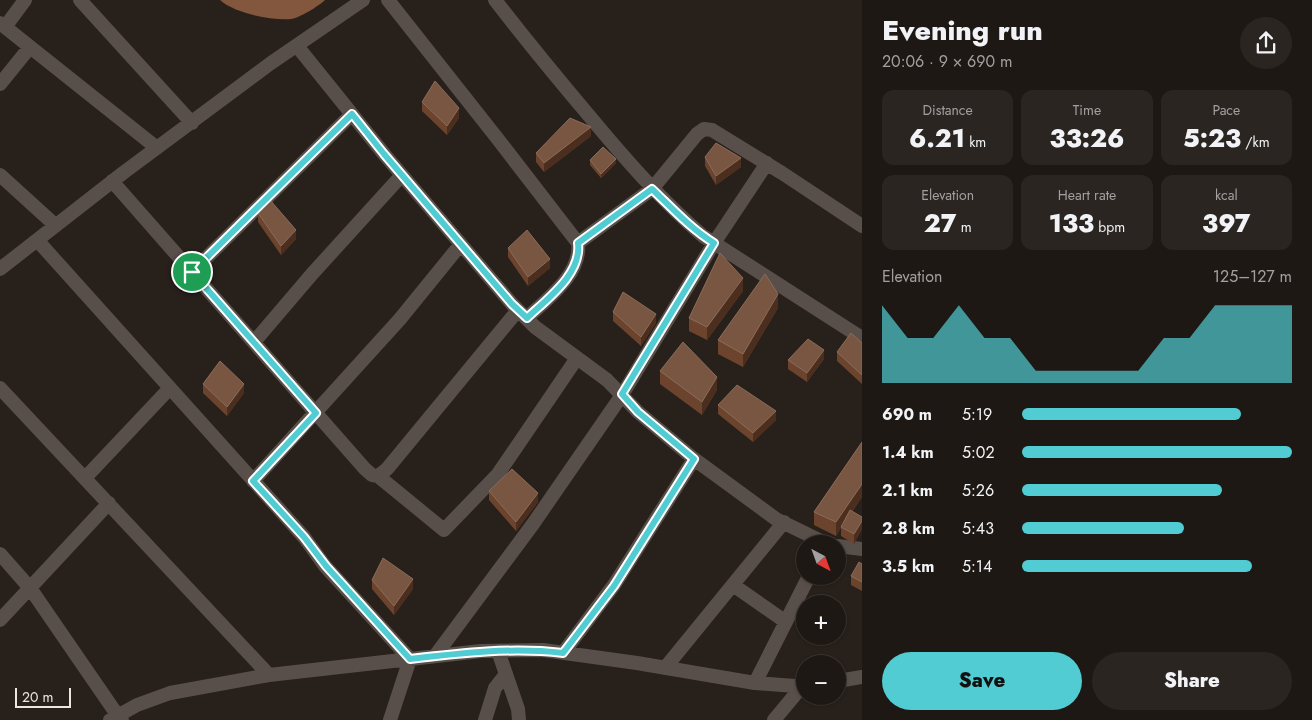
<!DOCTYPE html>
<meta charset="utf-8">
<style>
body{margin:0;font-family:Jost,sans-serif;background:#2b2522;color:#f1f3f6;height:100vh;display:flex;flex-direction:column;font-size:19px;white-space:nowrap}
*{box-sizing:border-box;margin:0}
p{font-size:16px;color:#a1a0a0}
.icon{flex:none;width:28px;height:28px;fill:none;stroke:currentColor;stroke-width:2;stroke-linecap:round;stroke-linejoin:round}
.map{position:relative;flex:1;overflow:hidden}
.drawer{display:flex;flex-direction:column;background:#1e1814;width:450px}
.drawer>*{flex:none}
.needle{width:32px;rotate:139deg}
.tools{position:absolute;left:796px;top:535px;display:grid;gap:10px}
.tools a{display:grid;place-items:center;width:50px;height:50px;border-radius:50%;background:#1e1814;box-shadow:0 1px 4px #0004,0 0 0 1px #3c3734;font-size:25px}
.scale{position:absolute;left:15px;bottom:12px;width:56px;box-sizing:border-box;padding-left:5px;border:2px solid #ece6e3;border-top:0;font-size:14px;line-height:18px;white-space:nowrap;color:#ece6e3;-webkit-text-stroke:4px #28201b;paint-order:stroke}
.pin{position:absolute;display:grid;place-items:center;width:42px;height:42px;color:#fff;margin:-21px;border:2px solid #fff;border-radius:50%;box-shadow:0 1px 5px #0007}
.round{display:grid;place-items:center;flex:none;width:52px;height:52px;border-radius:26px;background:#2b2522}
.head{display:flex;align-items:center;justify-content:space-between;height:85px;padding:0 20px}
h1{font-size:28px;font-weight:800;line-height:38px}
.metrics{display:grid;grid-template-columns:repeat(3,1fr);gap:8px;height:85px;padding:5px 20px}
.metrics div{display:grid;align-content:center;border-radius:12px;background:#2b2522;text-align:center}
.metrics b{font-size:25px;font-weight:800}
.metrics small{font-size:14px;font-weight:400}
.metrics p{font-size:14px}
.chart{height:140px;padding:10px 20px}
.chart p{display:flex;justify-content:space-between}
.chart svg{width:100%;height:90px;margin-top:5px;fill:#51ccd2;opacity:.7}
.cta{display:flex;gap:10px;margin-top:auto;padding:10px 20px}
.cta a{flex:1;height:58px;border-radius:30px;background:#51ccd2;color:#111;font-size:20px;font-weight:800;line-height:58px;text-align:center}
.cta a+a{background:#2b2522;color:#f1f3f6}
ul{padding:0 20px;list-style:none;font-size:16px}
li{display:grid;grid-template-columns:80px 60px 1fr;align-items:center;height:38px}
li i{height:12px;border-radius:6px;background:#51ccd2}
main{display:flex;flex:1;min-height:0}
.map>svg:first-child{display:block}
</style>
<main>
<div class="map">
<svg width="862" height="720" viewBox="0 0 862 720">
<rect width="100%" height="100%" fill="#28201b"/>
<path fill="#83563e" d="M220 0H325C319 6 299 18 291 19 272 21 234 13 220 0Z"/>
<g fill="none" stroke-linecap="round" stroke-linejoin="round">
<path stroke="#594f4a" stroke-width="14" d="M80 0 192 123
M388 0 497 138 578 243C582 274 547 299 527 318
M495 0C526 40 558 79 591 118 626 160 661 200 703 236L862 338
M0 23 157 148
M5 27 25 0
M297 46 384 154 512 304 535 327 607 380 638 412 694 459 776 519 821 541 830 544
M0 84 30 47
M0 175 55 225
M112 181 365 469 372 475 378 476 387 469 518 310
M37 240 304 537 325 566 410 659 390 720
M578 243 652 189 697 134 704 129 712 130 782 173 862 226
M0 269 123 173 271 63 363 0
M192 272 352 114
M254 342 312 274 402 175
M0 388 269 675
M378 476 444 530 498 474 577 358
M85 478 170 388
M253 481 400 319 461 244
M838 546 862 549
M0 554 30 588 118 716 122 720
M733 585 786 622
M0 620 109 503
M498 651 518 709 519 720
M563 653 614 585 694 459
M435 656 533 524 622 395 714 243 767 163
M665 668 784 522
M838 681 862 677
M755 683 809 576
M110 720 137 705 170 693 269 675 481 651 543 650 637 663 755 683 795 686 805 684
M485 720 495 688 506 674
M774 720 804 684"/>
</g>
<path fill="#6c442e" d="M422 102 459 118 447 135 422 111Z
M591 136 544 172 536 162V153Z
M705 157 741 167 716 185 705 166Z
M590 160 616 163 601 178 590 165Z
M258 213 296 239 281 255 258 222Z
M508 248 550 268 528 286 508 257Z
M743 291 707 340 689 331V318Z
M778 308 743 367 718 354V340Z
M613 312 656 323 641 346 613 321Z
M862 343V384L837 361V352Z
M824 359 807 382 788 369V360Z
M660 371 717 390 702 415 660 384Z
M203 384 244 393 227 416 203 393Z
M718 405 776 420 753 442 718 414Z
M862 442V497L852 512 862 517 854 544 841 536V528L836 536 814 525V512Z
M489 491 538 502 516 531 489 500Z
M862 564V591L851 585V576Z
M372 580 413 589 394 615 372 589Z"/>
<path fill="#4b2e1e" d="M459 108V118L447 135V126Z
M591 127V136L544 172V163Z
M741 158V167L716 185V176Z
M616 159V163L601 178V174Z
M296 230V239L281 255V246Z
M550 259V268L528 286V277Z
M743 278V291L707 340V327Z
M778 294V308L743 367V354Z
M656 314V323L641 346V337Z
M824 350V359L807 382V373Z
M717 377V390L702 415V402Z
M244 384V393L227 416V407Z
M776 411V420L753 442V433Z
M862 484V497L841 527V528L836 536V522Z
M538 493V502L516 531V522Z
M862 521V530L854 544V534Z
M413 579V589L394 615V606Z"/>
<path fill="#795641" stroke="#8b6c5a" d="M435 81 459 108 447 126 422 102Z
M570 118 591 127 544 163 536 153Z
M716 143 741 158 716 176 705 157Z
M603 147 616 159 601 174 590 160Z
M270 200 296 230 281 246 258 213Z
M527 230 550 259 528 277 508 248Z
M720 253 743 278 707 327 689 318Z
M765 274 778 294 743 354 718 340Z
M623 292 656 314 641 337 613 312Z
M851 333 862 343V375L837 352Z
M808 339 824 350 807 373 788 360Z
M683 342 717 377 702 402 660 371Z
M220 361 244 384 227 407 203 384Z
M737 385 776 411 753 433 718 405Z
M862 442V484L836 522 814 512Z
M512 469 538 493 516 522 489 491Z
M850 510 862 517V521L854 534 841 527Z
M383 558 413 579 394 606 372 580Z
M859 562 862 564V582L851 576Z"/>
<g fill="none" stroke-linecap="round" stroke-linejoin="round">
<g stroke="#fff" stroke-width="10">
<path id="route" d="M352 114 384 154 512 304 527 318C547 299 582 274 578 243L652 189C672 208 691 229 714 243L622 394 638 412 694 459 614 586 563 653C512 647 461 653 410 659L326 566 304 537 253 481 316 413 192 272Z"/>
</g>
<use href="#route" stroke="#51ccd2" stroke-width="6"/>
</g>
</svg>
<div class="tools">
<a><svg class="needle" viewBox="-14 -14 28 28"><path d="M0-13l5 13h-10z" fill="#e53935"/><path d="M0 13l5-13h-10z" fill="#a1a0a0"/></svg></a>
<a>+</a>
<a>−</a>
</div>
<div class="scale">20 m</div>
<div class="pin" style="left:192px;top:272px;background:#1e9e55"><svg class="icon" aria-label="arrive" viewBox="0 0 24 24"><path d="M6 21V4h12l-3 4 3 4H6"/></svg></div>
</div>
<section class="drawer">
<div class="head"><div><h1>Evening run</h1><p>20:06 · 9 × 690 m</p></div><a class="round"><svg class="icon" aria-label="share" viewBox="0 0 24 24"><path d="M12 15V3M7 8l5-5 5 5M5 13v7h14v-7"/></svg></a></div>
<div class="metrics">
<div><p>Distance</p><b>6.21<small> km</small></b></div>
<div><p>Time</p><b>33:26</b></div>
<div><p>Pace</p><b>5:23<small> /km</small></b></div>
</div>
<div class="metrics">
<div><p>Elevation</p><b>27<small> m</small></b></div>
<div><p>Heart rate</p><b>133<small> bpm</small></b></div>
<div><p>kcal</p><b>397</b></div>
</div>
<div class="chart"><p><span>Elevation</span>125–127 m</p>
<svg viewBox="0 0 160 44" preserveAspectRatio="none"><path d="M0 44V6L10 22L20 22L30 6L40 22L50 22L60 38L70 38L80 38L90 38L100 38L110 22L120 22L130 6L140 6L150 6L160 6V44z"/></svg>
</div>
<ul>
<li><b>690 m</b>5:19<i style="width:81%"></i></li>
<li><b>1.4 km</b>5:02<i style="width:100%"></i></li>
<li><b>2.1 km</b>5:26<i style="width:74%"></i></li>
<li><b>2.8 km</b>5:43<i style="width:60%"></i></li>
<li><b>3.5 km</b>5:14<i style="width:85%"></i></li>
</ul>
<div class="cta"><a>Save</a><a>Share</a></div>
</section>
</main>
